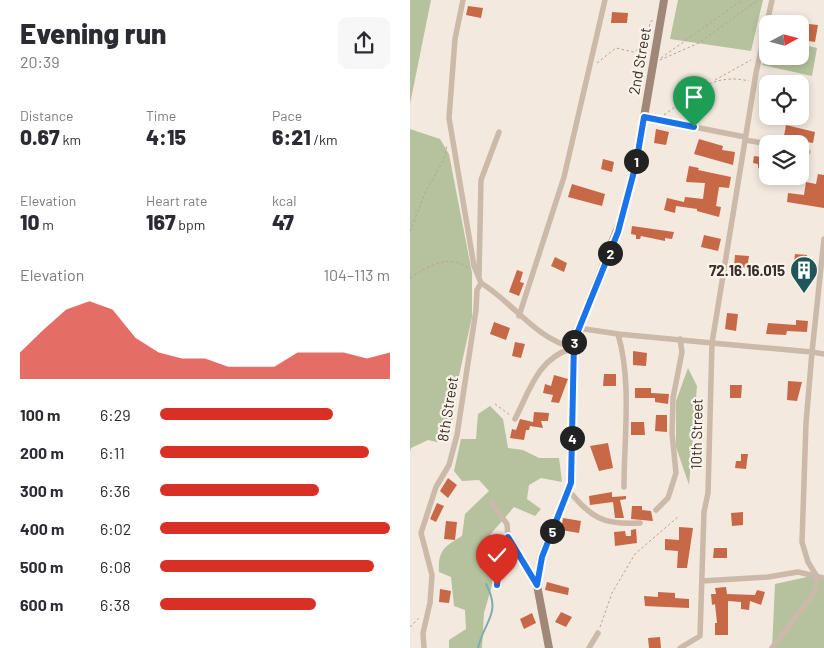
<!DOCTYPE html>
<meta charset="utf-8">
<style>
body{margin:0;font-family:Barlow,sans-serif;background:#f7f7f7;color:#2b2b33;height:100vh;display:flex;flex-direction:column;font-size:19px;white-space:nowrap}
*{box-sizing:border-box;margin:0}
p{font-size:16px;color:#7c7c81}
.icon{flex:none;width:28px;height:28px;fill:none;stroke:currentColor;stroke-width:2;stroke-linecap:round;stroke-linejoin:round}
.map{position:relative;flex:1;overflow:hidden}
.side{display:flex;flex-direction:column;background:#fff;width:410px}
.side>*{flex:none}
.needle{width:32px;rotate:83deg}
.tools{position:absolute;left:349px;top:15px;display:grid;gap:10px}
.tools a{display:grid;place-items:center;width:50px;height:50px;border-radius:10px;background:#fff;box-shadow:0 2px 8px #0003;font-size:25px}
.pin{position:absolute;display:grid;place-items:center;width:42px;height:42px;color:#fff;margin:-51px -21px;border-radius:50% 50% 50% 0;rotate:-45deg;box-shadow:0 0 5px #0007}
.pin .icon{rotate:45deg}
.km{position:absolute;width:25px;height:25px;margin:-12px;border-radius:50%;background:#222;color:#fff;font-size:14px;line-height:25px;text-align:center}
.round{display:grid;place-items:center;flex:none;width:52px;height:52px;border-radius:10px;background:#f7f7f7}
.summary{display:flex;align-items:center;justify-content:space-between;height:85px;padding:0 20px}
h1{font-size:28px;font-weight:800;line-height:38px}
.figures{display:grid;grid-template-columns:repeat(3,1fr);gap:8px;height:85px;padding:5px 20px}
.figures div{display:grid;align-content:center}
.figures b{font-size:21px;font-weight:800}
.figures small{font-size:14px;font-weight:400}
.figures p{font-size:14px}
.chart{height:140px;padding:10px 20px}
.chart p{display:flex;justify-content:space-between}
.chart svg{width:100%;height:90px;margin-top:5px;fill:#d93025;opacity:.7}
ul{padding:0 20px;list-style:none;font-size:16px}
li{display:grid;grid-template-columns:80px 60px 1fr;align-items:center;height:38px}
li i{height:12px;border-radius:6px;background:#d93025}
main{display:flex;flex:1;min-height:0}
.map>svg:first-child{display:block}
</style>
<main>
<section class="side">
<div class="summary"><div><h1>Evening run</h1><p>20:39</p></div><a class="round"><svg class="icon" aria-label="share" viewBox="0 0 24 24"><path d="M12 15V3M7 8l5-5 5 5M5 13v7h14v-7"/></svg></a></div>
<div class="figures">
<div><p>Distance</p><b>0.67<small> km</small></b></div>
<div><p>Time</p><b>4:15</b></div>
<div><p>Pace</p><b>6:21<small> /km</small></b></div>
</div>
<div class="figures">
<div><p>Elevation</p><b>10<small> m</small></b></div>
<div><p>Heart rate</p><b>167<small> bpm</small></b></div>
<div><p>kcal</p><b>47</b></div>
</div>
<div class="chart"><p><span>Elevation</span>104–113 m</p>
<svg viewBox="0 0 160 44" preserveAspectRatio="none"><path d="M0 44V31L10 20L20 10L30 6L40 10L50 24L60 31L70 34L80 34L90 38L100 38L110 38L120 31L130 31L140 31L150 34L160 31V44z"/></svg>
</div>
<ul>
<li><b>100 m</b>6:29<i style="width:75%"></i></li>
<li><b>200 m</b>6:11<i style="width:91%"></i></li>
<li><b>300 m</b>6:36<i style="width:69%"></i></li>
<li><b>400 m</b>6:02<i style="width:100%"></i></li>
<li><b>500 m</b>6:08<i style="width:93%"></i></li>
<li><b>600 m</b>6:38<i style="width:68%"></i></li>
</ul>
</section>
<div class="map">
<svg width="414" height="648" viewBox="0 0 414 648">
<rect width="100%" height="100%" fill="#f3e9de"/>
<path fill="#b5c29d" d="M0 0H21L0 104Z
M268 0H353L341 51 260 39Z
M390 44 407 48 402 76 352 65 357 50 358 56H390Z
M0 129 30 139 39 154 62 273V317L45 394 44 415 36 436 27 442 18 440 1 448 0 452Z
M278 368 287 386 279 485 266 447V401Z
M80 406 93 419 98 448 113 450 129 458H149L152 482 131 478 119 485 117 499 131 509 125 516 104 507 79 536 83 582 74 613 72 648H39V640L56 629 55 610 44 606 41 577 29 572C28 550 34 547 52 536L55 514 79 491 69 480 52 481 44 471 51 439H66L68 414Z
M406 575 414 579V648H362L365 584Z"/>
<g fill="none" stroke-linecap="round" stroke-linejoin="round">
<path stroke="#7cadb0" stroke-width="2" d="M68 648C74 621 92 614 76 584"/>
</g>
<path fill="#c76947" d="M58 6 73 8 71 18 56 15Z
M202 12 218 13 217 23H201Z
M390 23 408 25 405 42 392 40 393 31H390Z
M376 125 405 132 403 143 397 142 396 139 374 136Z
M246 129 259 132 256 145 244 143Z
M289 139 313 146 312 150 325 152 323 165 284 154Z
M344 156 357 158 355 170 348 168V164L343 163Z
M193 159 204 162 202 172 191 169Z
M279 166 289 168 288 170 321 177 319 188 309 187 306 206 311 207 309 217 287 211V209L266 206 265 213 254 210 257 198 274 202 275 197 293 199 295 183 276 182Z
M408 174 414 175V208L377 202 378 193 394 195 396 182 406 184Z
M162 184 195 194 192 206 158 197Z
M222 226 264 232 262 239 255 238V241L231 236 230 239H226V235L221 234Z
M294 235 311 239 308 251 291 247Z
M385 254 397 255 396 272 383 271Z
M325 255 339 256 337 268 324 267Z
M145 257 157 263 154 272 141 266Z
M107 270 113 272 110 282 114 283 109 296 99 292Z
M317 313 328 314 326 331 315 329Z
M386 320 398 321 397 332 377 331 376 335 356 334 358 323 386 325Z
M84 322 100 328 96 340 80 334Z
M105 342 115 344 111 358 102 356Z
M223 351 237 353 236 366 223 365Z
M194 374H206V386H193Z
M144 375 158 379 149 403 141 402 143 395 133 393 135 384 141 386Z
M378 381 392 382 387 401 377 400Z
M320 385H332L331 398H320Z
M225 388H241V393L259 394 258 404 245 402V398H225Z
M124 412 139 413 138 421H131L133 428 120 426 119 430H116L114 440 100 438 102 429 106 430 110 419 123 422Z
M246 415H257V432L245 431Z
M221 422H234L235 435H221Z
M198 443 203 468 189 471 180 446Z
M331 454H338L336 469 325 468 326 461H331Z
M38 478 47 485 38 498 30 491Z
M202 492V497L216 496V499L210 500 214 518H205L203 502 180 505 179 496Z
M27 503 34 506 26 522 20 519Z
M222 506H232V510L241 511 243 521 221 519Z
M333 512V525L322 526 321 513Z
M153 518 171 521 169 533 151 530Z
M36 521 47 522 45 540 34 539Z
M269 527 283 528 277 568H267L268 551 255 550V539L269 540Z
M226 529 227 543 205 546 204 532 215 531 216 536H221V530Z
M304 548H317V558H303Z
M137 582 159 588 158 595 135 590Z
M316 587 317 594 345 595 347 590 355 592 351 605 340 601 339 610 331 609V602L318 601V635H305V623H307L305 604 302 605 301 594H306L305 588Z
M30 589 41 591 39 603 29 602Z
M248 592 265 593V598L279 599V608L235 606 234 596 248 597Z
M151 612 162 617 156 627 145 622Z
M122 613 126 623 114 629 110 619Z
M250 637 251 648H239L238 638Z"/>
<g fill="none" stroke-linecap="round" stroke-linejoin="round">
<path stroke="#b7a393" stroke-width="1" stroke-dasharray="2.5 2.5" stroke-linecap="butt" d="M251 58 332 0
M250 60 289 43 348 0
M187 63 206 48 223 52 236 45 240 23 243 19
M305 80 341 60
M254 115C282 95 301 72 339 81
M0 231 16 191 34 159 37 145
M0 278C17 267 38 253 58 268
M85 404 100 415
M87 585 89 557 95 545
M0 627 10 617
M190 627 202 593 225 554 269 516"/>
<path stroke="#cbb9a9" stroke-width="5.5" d="M53 0 45 39 39 118 64 266 71 283
M362 0 346 73 302 343 402 352 414 239
M234 117 335 137
M335 140 358 144
M390 151 398 152
M69 276 71 180 89 132
M71 283C104 303 124 338 164 348
M109 316 154 177 195 0
M168 328 208 334 302 343 298 493 294 512 290 636 270 648
M208 334C222 382 214 437 214 487
M105 419C119 392 128 358 161 349
M158 490C182 518 192 525 230 523
M81 502 97 524 98 537 127 585
M246 510 258 498 266 473 262 433 263 398 272 352 270 339
M406 575 398 562 392 542 396 423 402 352 414 354
M292 581 358 577 388 572 414 578
M14 648 13 633 20 603 22 575 11 533 26 487 39 465 47 435 66 310 67 290 71 283
M179 648 188 633
M362 648 405 592 406 575"/>
<path stroke="#9f887a" stroke-width="8" d="M139 648 127 585 131 557 161 483 164 341 214 212 226 164 254 0"/>
</g>
<g fill="none" stroke-linecap="round" stroke-linejoin="round">
<g stroke="#fff" stroke-width="10">
<path id="route" d="M87 585 90 557 98 537 127 585 132 557 161 483 164 341 208 232 226 164 234 117 284 127"/>
</g>
<use href="#route" stroke="#1a73e8" stroke-width="6"/>
</g>
<defs>
<g id="building-pin" transform="scale(1.4375)"><path d="M0 17L-7.5 6A9.5 9.5 0 1 1 7.5 6Z" fill="#1e565b" stroke="#faf3ea"/><path d="M-4-6H4V6H1V3H-1V6H-4ZM-2.5-4.3h1.7v1.8h-1.7ZM.8-4.3h1.7v1.8H.8ZM-2.5-1h1.7V.8h-1.7ZM.8-1h1.7V.8H.8Z" fill="#fff"/></g>
</defs>
<g fill-rule="evenodd">
<use href="#building-pin" x="394" y="270"/>
</g>
<g text-anchor="middle" dominant-baseline="central" stroke-width="4.5" stroke-linejoin="round" paint-order="stroke">
<g font-size="15" fill="#382e29" stroke="#faf3ea">
<text transform="translate(229 61) rotate(-80)">2nd Street</text>
<text transform="translate(37 409) rotate(-81)">8th Street</text>
<text transform="translate(286 434) rotate(-89)">10th Street</text>
</g>
<g font-size="15" font-weight="bold" fill="#382e29" stroke="#faf3ea" text-anchor="end">
<text x="375" y="270">72.16.16.015</text>
</g>
</g>
</svg>
<div class="tools">
<a><svg class="needle" viewBox="-14 -14 28 28"><path d="M0-13l5 13h-10z" fill="#e53935"/><path d="M0 13l5-13h-10z" fill="#7c7c81"/></svg></a>
<a><svg class="icon" aria-label="locate" viewBox="0 0 24 24"><circle cx="12" cy="12" r="6"/><path d="M12 2v4M12 18v4M2 12h4M18 12h4"/></svg></a>
<a><svg class="icon" aria-label="layers" viewBox="0 0 24 24"><path d="M12 4l9 5-9 5-9-5zM3 14l9 5 9-5"/></svg></a>
</div>
<div class="pin" style="left:284px;top:127px;background:#1e9e55"><svg class="icon" aria-label="arrive" viewBox="0 0 24 24"><path d="M6 21V4h12l-3 4 3 4H6"/></svg></div>
<div class="pin" style="left:87px;top:585px;background:#d93025"><svg class="icon" aria-label="check" viewBox="0 0 24 24"><path d="M5 12l5 5 9-10"/></svg></div>
<b class="km" style="left:226px;top:161px">1</b>
<b class="km" style="left:200px;top:253px">2</b>
<b class="km" style="left:164px;top:342px">3</b>
<b class="km" style="left:162px;top:438px">4</b>
<b class="km" style="left:142px;top:531px">5</b>
</div>
</main>
